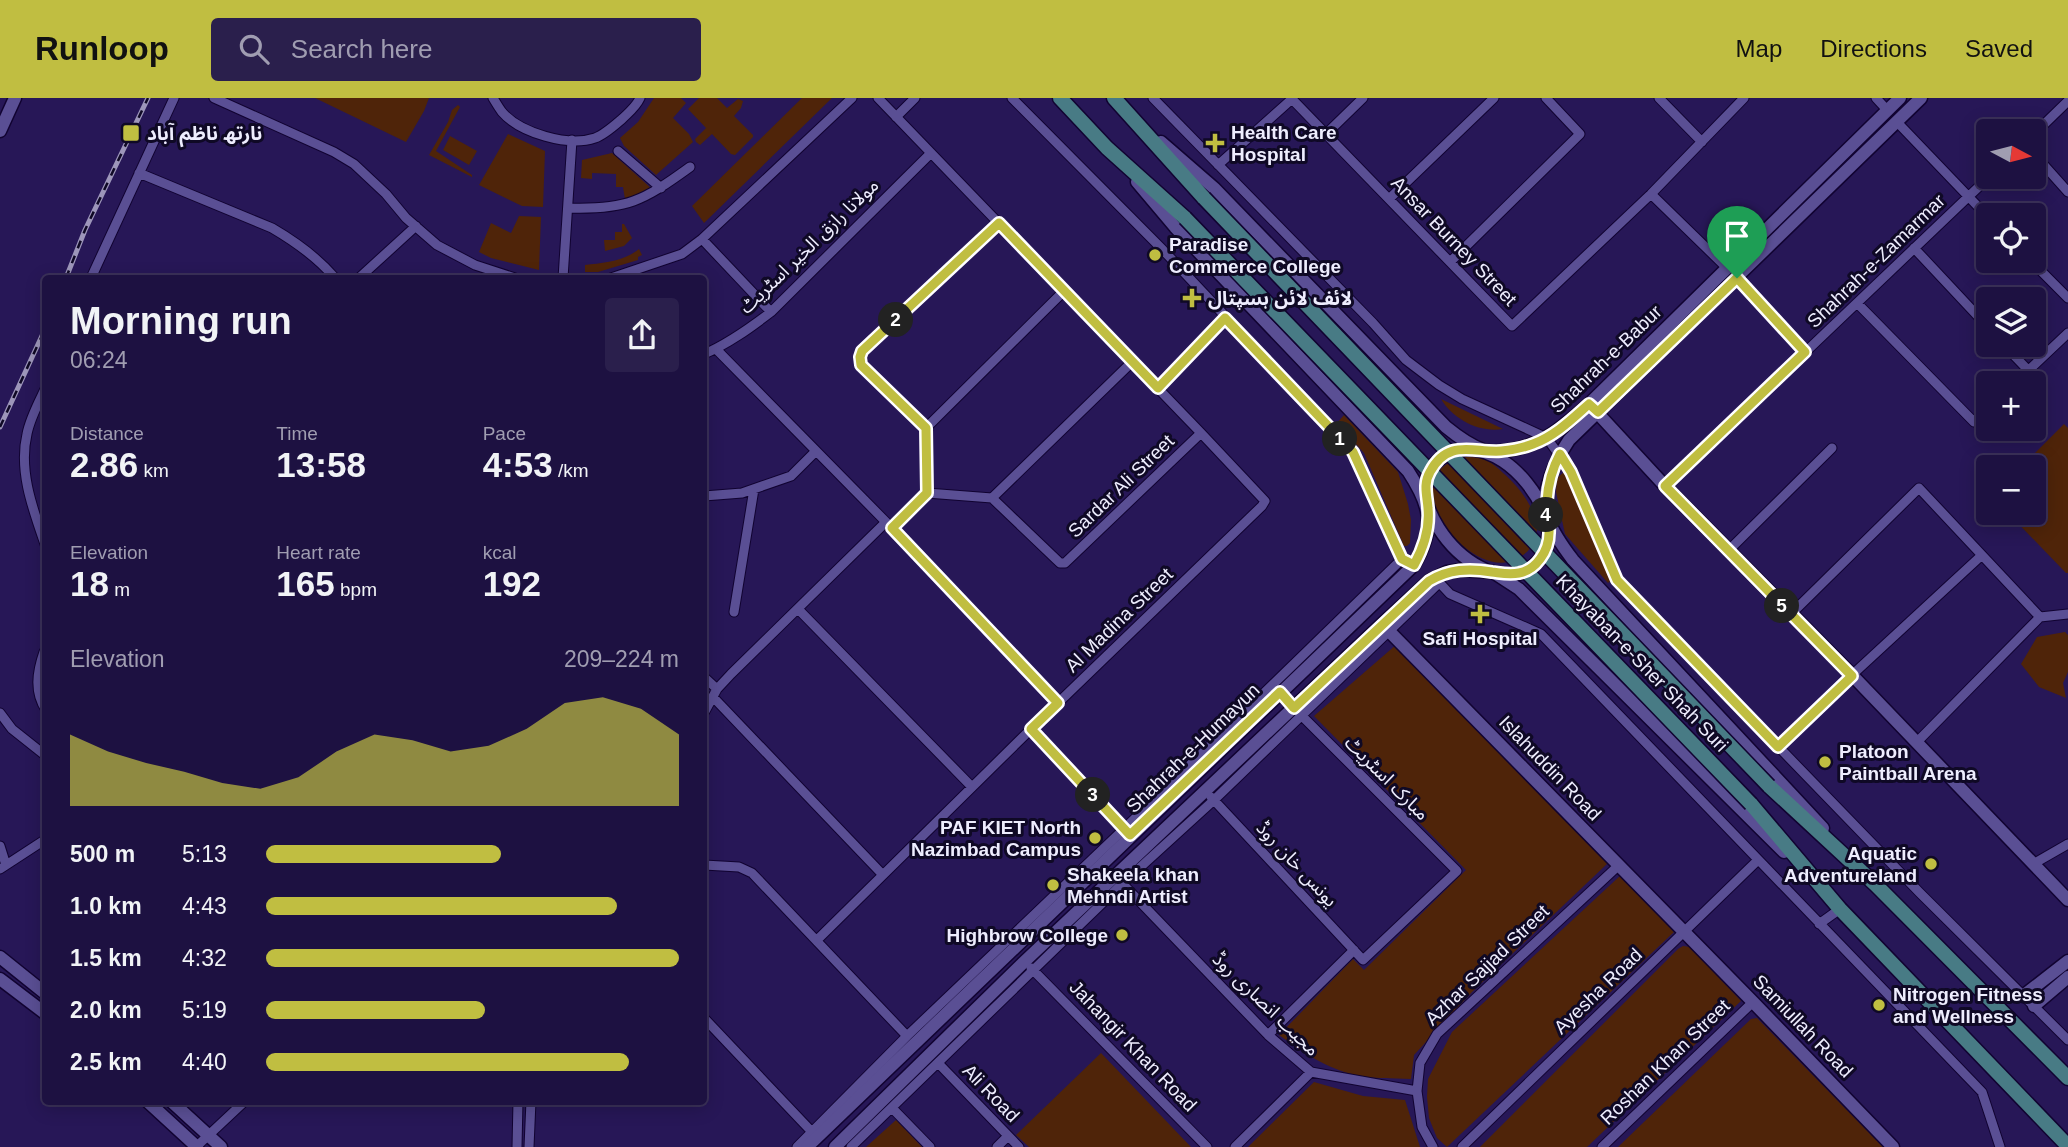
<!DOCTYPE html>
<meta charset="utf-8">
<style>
body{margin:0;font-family:Helvetica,"Noto Sans Arabic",sans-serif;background:#2a1f4c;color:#f1f3f6;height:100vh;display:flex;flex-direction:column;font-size:26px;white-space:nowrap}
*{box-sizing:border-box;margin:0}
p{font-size:23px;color:#a09db1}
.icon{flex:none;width:38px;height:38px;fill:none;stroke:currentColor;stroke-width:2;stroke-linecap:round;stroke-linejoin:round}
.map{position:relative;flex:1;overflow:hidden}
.details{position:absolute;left:42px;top:177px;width:665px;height:830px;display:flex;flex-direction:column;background:#1d1141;border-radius:7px;box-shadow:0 4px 18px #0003,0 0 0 2px #3b315a}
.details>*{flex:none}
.needle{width:46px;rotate:97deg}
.buttons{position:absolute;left:1976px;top:21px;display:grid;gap:14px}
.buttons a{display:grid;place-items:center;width:70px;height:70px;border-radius:7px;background:#1d1141;box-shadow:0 4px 18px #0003,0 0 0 2px #3b315a;font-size:35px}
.pin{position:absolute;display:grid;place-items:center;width:60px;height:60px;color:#fff;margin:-72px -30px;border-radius:50% 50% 50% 0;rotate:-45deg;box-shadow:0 0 7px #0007}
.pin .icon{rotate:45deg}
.km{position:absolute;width:35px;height:35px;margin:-18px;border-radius:50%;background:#222;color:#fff;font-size:19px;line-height:35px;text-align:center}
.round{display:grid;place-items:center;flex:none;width:74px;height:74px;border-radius:7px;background:#2a1f4c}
.summary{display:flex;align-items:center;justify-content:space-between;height:119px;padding:0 28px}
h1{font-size:38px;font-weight:800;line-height:52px}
.stats{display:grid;grid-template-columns:repeat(3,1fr);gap:10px;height:119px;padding:7px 28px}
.stats div{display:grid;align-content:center}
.stats b{font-size:35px;font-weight:800}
.stats small{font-size:19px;font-weight:400}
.stats p{font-size:19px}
.chart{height:196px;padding:14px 28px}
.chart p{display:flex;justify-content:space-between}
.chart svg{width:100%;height:126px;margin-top:7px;fill:#c0be41;opacity:.7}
ul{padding:0 28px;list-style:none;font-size:23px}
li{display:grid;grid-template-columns:112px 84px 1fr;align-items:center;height:52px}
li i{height:18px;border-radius:9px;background:#c0be41}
header{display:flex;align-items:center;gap:42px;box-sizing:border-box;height:98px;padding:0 35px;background:#c0be41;color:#111}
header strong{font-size:33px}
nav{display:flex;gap:38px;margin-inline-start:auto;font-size:24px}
.search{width:490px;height:63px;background:#2a1f4c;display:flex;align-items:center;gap:18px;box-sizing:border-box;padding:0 24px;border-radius:7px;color:#a09db1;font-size:26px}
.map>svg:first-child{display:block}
</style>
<header>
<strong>Runloop</strong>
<div class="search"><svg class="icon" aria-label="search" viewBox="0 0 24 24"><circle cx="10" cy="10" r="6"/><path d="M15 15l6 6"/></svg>Search here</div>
<nav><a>Map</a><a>Directions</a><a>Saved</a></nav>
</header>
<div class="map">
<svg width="2068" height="1049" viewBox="0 0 2068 1049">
<rect width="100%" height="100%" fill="#271757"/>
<path fill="#4f2409" d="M315 0H429L424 13 406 44Z
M654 0H681L686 5 673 20 689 36 693 44 656 77 624 48 620 40 638 24Z
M699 0H717L727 10 738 1 743 3 741 10 734 18 753 37V39L735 57 731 56 712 36 700 47 696 44 695 41 706 30 688 11Z
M802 0H832L704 125 692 108Z
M458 7 460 9 436 53 472 77V79L429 57 448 24 452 12Z
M508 36 545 53 543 109 522 108 479 87Z
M450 38 477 53 469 67 443 52Z
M612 55 652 91 625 101 623 89H616V76L592 75V81L581 80 582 62Z
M519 118 541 119 539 172 491 160 479 154 491 125 511 135Z
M622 126H624L632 140 624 148 605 153 604 142H615V134H622Z
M639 151 642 157 638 159V162L598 174H585V167C603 165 625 163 639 151Z
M1441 301 1503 331C1479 335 1453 321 1441 301Z
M1344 317 1398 374 1408 406 1411 422 1410 445 1407 448H1404L1364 355 1337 325Z
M2064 326 2068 330V475H2066L2008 415H2034V369H2021Z
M1465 359C1472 359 1479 359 1486 362 1492 365 1498 370 1503 375 1528 396 1559 442 1514 462 1468 483 1387 376 1465 359Z
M1564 374 1568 375 1609 479 1611 482 1608 485 1565 436 1556 394 1557 380Z
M2065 534 2068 537V574L2063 585 2066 600 2039 589 2021 566 2037 539Z
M1397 546 1608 765 1472 894 1414 957 1411 981C1393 980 1373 981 1356 977 1327 971 1303 954 1279 937L1353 861 1364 872 1466 772 1314 618Z
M1621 777 1674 834 1447 1049 1437 1040 1429 1020 1427 999 1428 981 1452 934Z
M1683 848 1690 849 1741 903 1587 1049H1480L1678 851Z
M1757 920 1883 1049H1618L1751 921Z
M1101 955 1191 1049H1029L1016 1037Z
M1314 984 1363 998 1405 1002 1420 1049H1248Z
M896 1022 922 1049H866Z"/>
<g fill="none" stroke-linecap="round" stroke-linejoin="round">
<g stroke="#110331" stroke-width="11">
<path id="street" d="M214 0 334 54 354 66 386 96 406 120 437 147 475 167 515 180
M493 0C496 5 499 10 502 14 520 35 568 49 595 40 604 37 615 27 622 21 629 14 636 9 640 0
M1012 0 1163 152 1353 354 1402 461
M1153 0 1373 225 1406 262 1439 287 1462 301 1547 340 1571 374 1617 482 1920 795 2068 942
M1291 0 1512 228 1651 96 1744 0
M1659 0 1702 44
M1876 0 1888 13
M896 19 915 0
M1897 24 1988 119
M1326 36 1363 0
M2034 36 2068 3
M618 53 661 90
M2034 56 2068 94
M1218 67 1292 1
M139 75 272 130C296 144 317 159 335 180
M1651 96 1728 171
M1389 101 1494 0
M568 110C627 112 643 103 690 69
M702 141 771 214
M1914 150 1988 229
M2031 163 2068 200
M1450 164 1580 36 1546 0
M91 180 174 0
M359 180 416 128
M563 180 572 42
M611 180 682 156 702 141 852 0
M1737 180 1805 254
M1857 205 1974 324 1988 310
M2004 247 2028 272
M716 251 886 424 1058 605
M704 256C728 246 750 230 771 214L931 55
M2015 285 2068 235
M46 289C39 304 30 320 27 336 18 374 34 414 46 449
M1158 290 1225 220
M926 330 861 267 860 259 862 253 999 125
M1665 388 1989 79
M927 395 992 400 1132 264
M704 398 742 395 791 378 816 353
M992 400 1060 465H1065L1201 335
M892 430 927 395 926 330 1064 193
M1728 453 1832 350
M1436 481 1450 496 1541 536 1982 994 2000 1049
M798 511 972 689
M734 514 754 391
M1791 516 1919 390 2040 519
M44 554C37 574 34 594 46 612
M704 579 717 591
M713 599 883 777
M0 615 12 631 46 658
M704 615 717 591 731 576 886 424
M1031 631 1128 735
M1916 645 2040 519 2068 516
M1778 649 1852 577 1982 457
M1211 699 1363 862 1457 773 1298 614
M0 748 6 767
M2033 766 2068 746
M704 767 739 769 752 775 907 938
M0 771 46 741
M1119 782 1268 937 1311 974 1417 993
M1819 826 1840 811
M817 842 1031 631 1262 408 1265 403 1201 335 878 0
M1031 870 1207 1049
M704 920 813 1035
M1268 937 1354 852
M938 965 1019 1049
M892 1010 930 1049
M197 1048 245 1003
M517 1049 518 1003
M529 1049 531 1003
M797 1049 907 938 1124 731 1402 461 1414 467
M851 1049 1123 785 1214 702 1440 484
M997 1049 1008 1038
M1235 1049 1311 974
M1433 1049 1422 1029 1417 993 1420 965 1437 936 1618 768
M1462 1049 1757 763
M1602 1049 1753 904"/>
</g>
<g stroke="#110331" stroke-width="15">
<path id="secondary" d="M0 33 15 0
M1161 44 1214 90 1446 329C1457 338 1469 347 1483 352 1491 355 1502 353 1510 352 1543 347 1565 327 1589 306L1900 0
M1592 309 1665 388 1852 577 2068 802
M1468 350C1481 352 1491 355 1503 363 1535 384 1573 444 1527 472 1472 505 1366 368 1468 350Z
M1382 526 1753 904 1893 1049
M1823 730 1573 462C1563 449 1553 435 1547 419 1539 396 1557 360 1569 342L1921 0
M0 859 46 896
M0 881 46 916
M2023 898 2068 863
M2034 908 2068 879
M147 1003 197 1049
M171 1003 221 1049
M807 1049 1414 467C1436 429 1431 408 1408 373L1175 129 1137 84
M835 1049 1024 864 1382 526 1429 483 1447 474 1461 472 1493 474 1519 491 1784 754"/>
</g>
<g stroke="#110331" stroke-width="17">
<path id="primary" d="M1060 0 1107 50 1185 120
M1114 0 1204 100
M1769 688 1875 786 2068 980
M1751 706 1840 811 2068 1048"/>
</g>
<use href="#street" stroke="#5a4f94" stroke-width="9"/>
<use href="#secondary" stroke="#5a4f94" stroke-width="12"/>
<use href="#primary" stroke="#487b85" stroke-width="14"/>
<g stroke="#9d96ba" stroke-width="5">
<path id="rail" d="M66 180 85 132 148 0
M0 329 46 229"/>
</g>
<use href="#rail" stroke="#0f0925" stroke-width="2.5" stroke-dasharray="8" stroke-linecap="butt"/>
<g stroke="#110331" stroke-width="17" stroke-linecap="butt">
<path id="primary-bridge" d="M1204 100 1769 688
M1185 120 1751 706"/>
</g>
<use href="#primary-bridge" stroke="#487b85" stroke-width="14"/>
</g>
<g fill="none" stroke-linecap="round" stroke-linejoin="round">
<g stroke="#fff" stroke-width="14">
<path id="route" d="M999 125 1158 290 1225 220 1353 354 1402 461 1414 467C1424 449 1430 430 1428 410 1427 397 1423 386 1430 374 1448 340 1473 355 1501 353 1512 352 1523 350 1533 346 1555 338 1572 321 1589 306L1598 314 1737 180 1805 254 1665 388 1852 578 1778 649 1617 482 1571 374 1560 356C1552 371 1548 386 1547 403 1546 414 1550 424 1549 435 1549 453 1536 472 1519 475 1509 477 1501 475 1492 474 1469 470 1449 471 1429 483L1294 610 1280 594 1130 737 1031 631 1058 605 892 430 927 395 926 330 861 267 860 259 862 253Z"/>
</g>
<use href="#route" stroke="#c0be41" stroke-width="9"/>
</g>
<g fill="#c0be41" stroke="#0f0925" stroke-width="2.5">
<rect x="122" y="26" width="18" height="18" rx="3.5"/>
<path d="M1211.5 34.5h7v7h7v7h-7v7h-7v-7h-7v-7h7z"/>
<circle cx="1155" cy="157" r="7"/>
<path d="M1188.5 189.5h7v7h7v7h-7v7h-7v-7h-7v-7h7z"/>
<path d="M1476.5 505.5h7v7h7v7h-7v7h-7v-7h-7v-7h7z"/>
<circle cx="1825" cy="664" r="7"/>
<circle cx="1095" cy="740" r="7"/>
<circle cx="1931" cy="766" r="7"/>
<circle cx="1053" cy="787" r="7"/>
<circle cx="1122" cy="837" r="7"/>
<circle cx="1879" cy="907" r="7"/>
</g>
<g text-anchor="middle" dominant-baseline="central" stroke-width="6" stroke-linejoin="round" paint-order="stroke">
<g font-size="19" font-weight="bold" fill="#eeedfe" stroke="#0f0925" text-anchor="start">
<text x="1231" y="34">Health Care<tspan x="1231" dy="22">Hospital</tspan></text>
<text x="147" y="35">نارتھ ناظم آباد</text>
<text x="1169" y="146">Paradise<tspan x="1169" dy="22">Commerce College</tspan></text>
<text x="1208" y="200">لائف لائن ہسپتال</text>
<text x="1480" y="540" text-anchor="middle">Safi Hospital</text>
<text x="1839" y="653">Platoon<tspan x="1839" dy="22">Paintball Arena</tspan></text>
<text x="1081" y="729" text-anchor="end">PAF KIET North<tspan x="1081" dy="22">Nazimbad Campus</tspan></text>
<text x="1917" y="755" text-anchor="end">Aquatic<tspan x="1917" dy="22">Adventureland</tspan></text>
<text x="1067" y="776">Shakeela khan<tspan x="1067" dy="22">Mehndi Artist</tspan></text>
<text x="1108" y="837" text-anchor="end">Highbrow College</text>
<text x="1893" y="896">Nitrogen Fitness<tspan x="1893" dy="22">and Wellness</tspan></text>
</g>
<g font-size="19" fill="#eeedfe" stroke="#0f0925">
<text transform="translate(1454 143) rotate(46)">Ansar Burney Street</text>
<text transform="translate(809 148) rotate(-44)">مولانا رازق الخیر اسٹریٹ</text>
<text transform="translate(1876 163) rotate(-44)">Shahrah-e-Zamarmar</text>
<text transform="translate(1606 261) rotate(-44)">Shahrah-e-Babur</text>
<text transform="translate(1121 388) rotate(-44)">Sardar Ali Street</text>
<text transform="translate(1119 522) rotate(-44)">Al Madina Street</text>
<text transform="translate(1642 565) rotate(46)">Khayaban-e-Sher Shah Suri</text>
<text transform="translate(1193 650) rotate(-44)">Shahrah-e-Humayun</text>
<text transform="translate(1550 670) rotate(46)">Islahuddin Road</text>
<text transform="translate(1387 680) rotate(45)">مبارک اسٹریٹ</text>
<text transform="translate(1297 766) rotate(47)">یونس خان روڈ</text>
<text transform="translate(1487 867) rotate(-44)">Azhar Sajjad Street</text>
<text transform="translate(1598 893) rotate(-44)">Ayesha Road</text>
<text transform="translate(1266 906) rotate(44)">مجیب انصاری روڈ</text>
<text transform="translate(1803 928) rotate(46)">Samiullah Road</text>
<text transform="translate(1133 948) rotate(46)">Jahangir Khan Road</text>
<text transform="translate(1665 964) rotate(-44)">Roshan Khan Street</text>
<text transform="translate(991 995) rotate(46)">Ali Road</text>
</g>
</g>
</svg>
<div class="buttons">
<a><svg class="needle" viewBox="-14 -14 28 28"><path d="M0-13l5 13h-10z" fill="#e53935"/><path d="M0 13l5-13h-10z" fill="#a09db1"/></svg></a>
<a><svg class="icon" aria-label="locate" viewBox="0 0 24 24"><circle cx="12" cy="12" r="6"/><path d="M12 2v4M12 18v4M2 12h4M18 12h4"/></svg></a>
<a><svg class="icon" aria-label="layers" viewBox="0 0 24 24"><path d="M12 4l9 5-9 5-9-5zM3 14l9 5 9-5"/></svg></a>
<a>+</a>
<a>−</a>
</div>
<div class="pin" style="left:1737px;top:180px;background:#1e9e55"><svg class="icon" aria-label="arrive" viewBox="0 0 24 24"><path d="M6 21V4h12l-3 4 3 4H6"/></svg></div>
<b class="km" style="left:1340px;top:341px">1</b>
<b class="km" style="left:896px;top:222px">2</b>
<b class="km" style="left:1093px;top:697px">3</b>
<b class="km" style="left:1546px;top:417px">4</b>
<b class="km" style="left:1782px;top:508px">5</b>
<section class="details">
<div class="summary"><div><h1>Morning run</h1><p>06:24</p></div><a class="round"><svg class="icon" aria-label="share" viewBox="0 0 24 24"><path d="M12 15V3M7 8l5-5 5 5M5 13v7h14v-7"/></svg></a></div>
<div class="stats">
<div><p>Distance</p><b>2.86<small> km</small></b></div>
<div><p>Time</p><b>13:58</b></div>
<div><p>Pace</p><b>4:53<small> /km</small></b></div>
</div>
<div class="stats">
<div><p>Elevation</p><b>18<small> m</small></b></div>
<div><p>Heart rate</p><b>165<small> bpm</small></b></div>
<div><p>kcal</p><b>192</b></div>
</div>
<div class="chart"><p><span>Elevation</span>209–224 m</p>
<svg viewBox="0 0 160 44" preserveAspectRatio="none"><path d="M0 44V19L10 25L20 29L30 32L40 36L50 38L60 34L70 25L80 19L90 21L100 25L110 23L120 17L130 8L140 6L150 10L160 19V44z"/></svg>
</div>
<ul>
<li><b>500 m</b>5:13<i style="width:57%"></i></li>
<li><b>1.0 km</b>4:43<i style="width:85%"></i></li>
<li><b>1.5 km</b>4:32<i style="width:100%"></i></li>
<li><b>2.0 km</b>5:19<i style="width:53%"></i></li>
<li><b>2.5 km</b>4:40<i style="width:88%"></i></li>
</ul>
</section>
</div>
